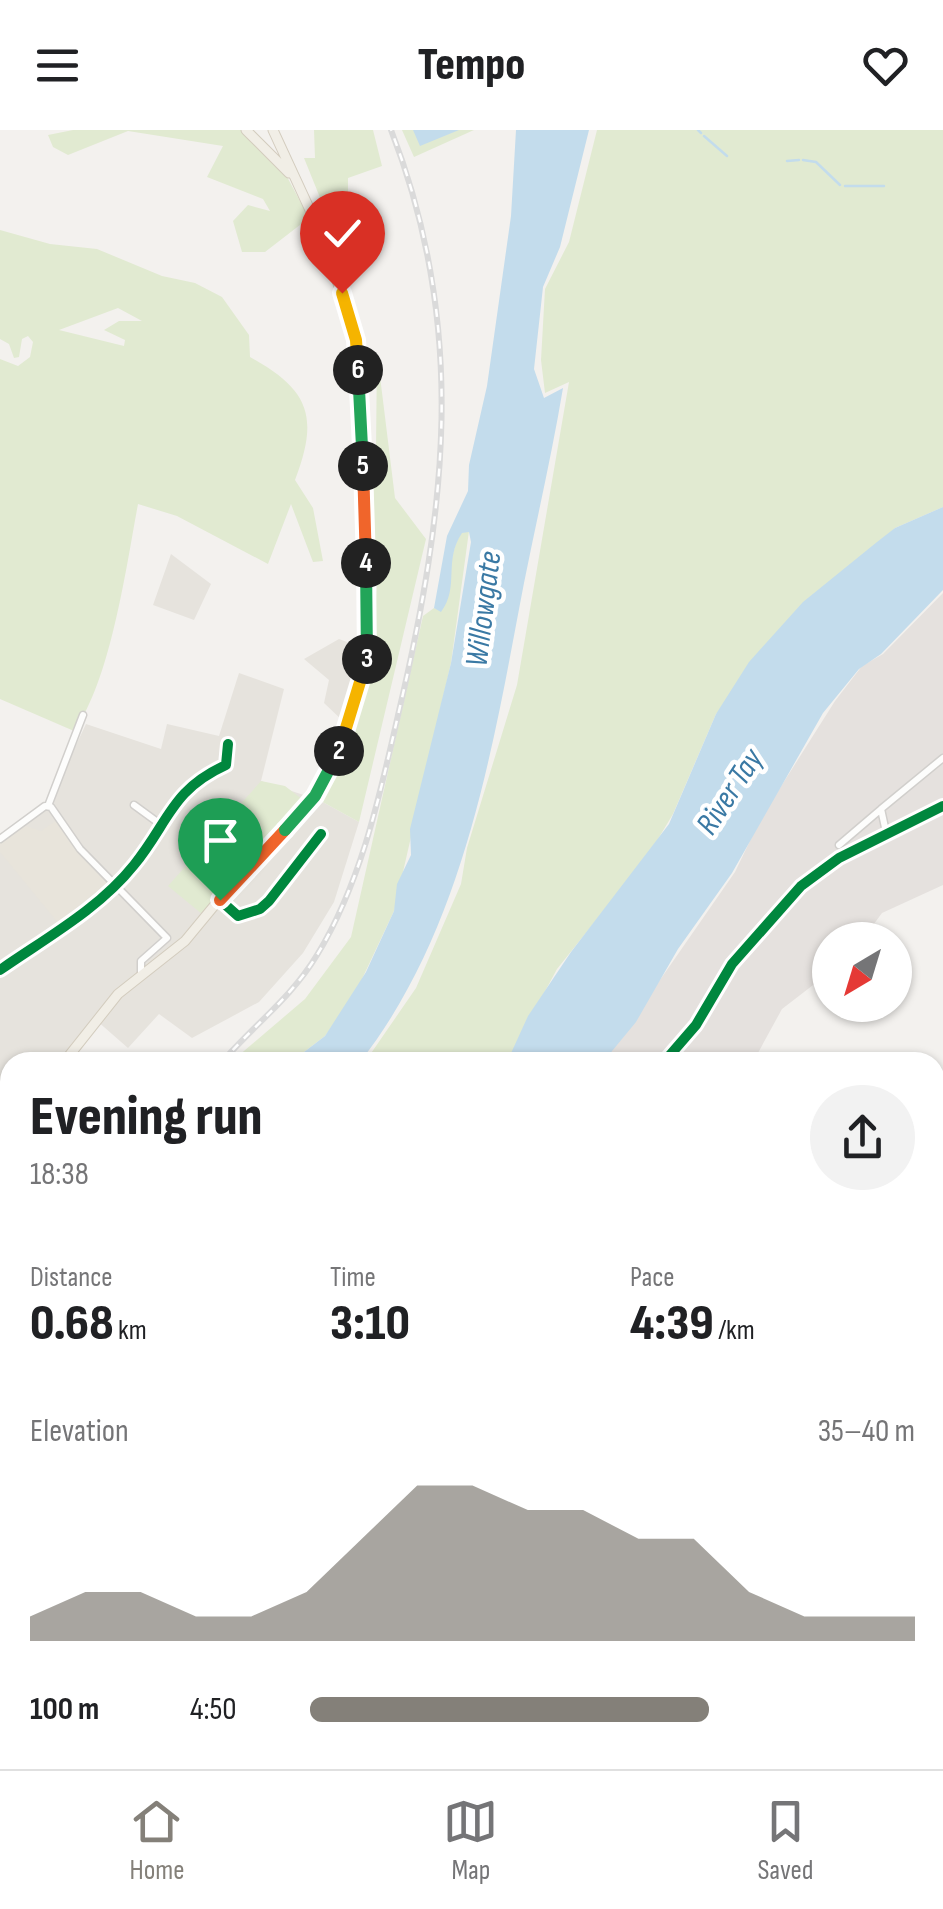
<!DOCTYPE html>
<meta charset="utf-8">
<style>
body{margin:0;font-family:"Sofia Sans Condensed",sans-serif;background:#f2f2f2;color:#202124;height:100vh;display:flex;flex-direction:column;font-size:38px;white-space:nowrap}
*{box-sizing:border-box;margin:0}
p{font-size:32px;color:#757577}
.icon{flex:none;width:55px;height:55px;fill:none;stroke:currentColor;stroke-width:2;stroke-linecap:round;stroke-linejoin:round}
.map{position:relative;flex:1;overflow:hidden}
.details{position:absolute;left:0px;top:922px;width:945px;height:718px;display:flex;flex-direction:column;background:#fff;border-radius:30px 30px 0 0;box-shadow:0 2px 8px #0004}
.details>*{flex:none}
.needle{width:65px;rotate:218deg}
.fabs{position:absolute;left:812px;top:792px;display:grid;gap:20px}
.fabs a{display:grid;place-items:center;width:100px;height:100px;border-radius:50%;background:#fff;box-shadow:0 2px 8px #0004;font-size:50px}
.pin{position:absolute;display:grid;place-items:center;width:85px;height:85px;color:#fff;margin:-102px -42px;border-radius:50% 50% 50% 0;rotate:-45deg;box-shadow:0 0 10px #0007}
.pin .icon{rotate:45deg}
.km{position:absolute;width:50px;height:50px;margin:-25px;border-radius:50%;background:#222;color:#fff;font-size:28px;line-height:50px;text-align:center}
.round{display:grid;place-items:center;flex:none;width:105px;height:105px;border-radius:52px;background:#f2f2f2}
.summary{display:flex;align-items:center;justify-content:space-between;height:170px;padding:0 30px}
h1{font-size:55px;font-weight:800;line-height:75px}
.stats{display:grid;grid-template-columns:repeat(3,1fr);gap:15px;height:170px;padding:10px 30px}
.stats div{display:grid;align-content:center}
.stats b{font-size:50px;font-weight:800}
.stats small{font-size:28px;font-weight:400}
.stats p{font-size:28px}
.chart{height:280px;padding:20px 30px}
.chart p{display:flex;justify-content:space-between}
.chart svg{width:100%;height:180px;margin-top:10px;fill:#848079;opacity:.7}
ul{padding:0 30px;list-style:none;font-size:32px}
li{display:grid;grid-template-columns:160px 120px 1fr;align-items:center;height:75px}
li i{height:25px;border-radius:12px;background:#848079}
header{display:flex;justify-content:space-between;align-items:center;height:130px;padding:0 30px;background:#fff;font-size:45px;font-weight:800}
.tab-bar{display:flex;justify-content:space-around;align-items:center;height:140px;border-top:2px solid #e0e0e0;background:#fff;font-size:28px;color:#757577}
.tab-bar a{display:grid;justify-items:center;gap:5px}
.tab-bar .current{color:#848079}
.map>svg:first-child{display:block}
</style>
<header><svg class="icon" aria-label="menu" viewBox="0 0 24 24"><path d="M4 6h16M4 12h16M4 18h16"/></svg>Tempo<svg class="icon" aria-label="heart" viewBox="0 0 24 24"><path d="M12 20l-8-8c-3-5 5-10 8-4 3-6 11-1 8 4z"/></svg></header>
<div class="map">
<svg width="943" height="1639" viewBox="0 0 943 1639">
<rect width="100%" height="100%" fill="#f3f1ee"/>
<path fill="#e6e3dd" d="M171 424 211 454 194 490 153 475Z
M339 509 363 518 343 591 324 573 329 550 304 529Z
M239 543 284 559 261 651 319 670 359 692 334 772 303 823 259 872 192 908 159 884 128 918 96 890 64 932H10V1029L5 1039 10 1043V1138L0 1182V708L51 668 86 594 161 619 167 594 219 606Z
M941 1102 943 1104V1258L935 1234V1105Z
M409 1630H479L490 1639H420Z
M537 1630H610L621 1639H548Z"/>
<path fill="#e5e1de" d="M943 463V755L882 783 862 810H830V842L782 879 753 932H603L735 742 761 688 835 571 862 536 883 524Z"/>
<path fill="#e8e4db" d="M57 690 109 751 58 793 0 722V711L22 695 41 701Z"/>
<path fill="#e1ead1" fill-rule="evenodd" d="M73 0H242L285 43 309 88 265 122H242L233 91 248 75 270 81 263 69 207 47 223 16 128 1 68 25 53 17 48 5Z
M314 0H373L382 36 348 48V65L323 75 304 28H315Z
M402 0H474L414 27Z
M597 0H943V377L895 398 716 584 673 684 649 724 557 839 507 932H365L416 858 461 754 467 718 517 555 569 252 545 263 541 230 545 159 569 112Z
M0 100 50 114 97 119 162 146 195 153 222 167 249 205 250 227C310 260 319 287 295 350L313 378 323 431 313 432 291 374 268 434 177 386 138 374C126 438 111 549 74 601L0 569V229L18 236 30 227 33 212 28 206 22 209 19 227 14 228 9 214 0 209ZM118 178 142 191H119L104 200 125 210 124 216 59 200Z
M377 222 395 368 426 409 359 692 319 670 345 624 372 538 377 451 369 340 376 319Z
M469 401 451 533 394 781 354 866 325 906 291 932H231L305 869 351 807 423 486 434 478 441 481C454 454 446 428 461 403Z
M261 651 285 656 307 673 247 727 202 784 168 756Z
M10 1138V1389L0 1412V1388L6 1380 0 1384V1182Z
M935 1273 943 1295V1504L935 1510Z
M10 1425V1470L0 1487V1452Z
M634 1630H858L848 1639H645Z"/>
<path fill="#e5e2df" d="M322 1630H392L403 1639H363L355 1633 350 1639H314Z"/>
<path fill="#c3dcec" d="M413 0H459L420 16Z
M516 0H589L560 117 543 157 534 239 544 268 563 258C552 324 537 388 524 453 493 615 465 798 360 932H291L325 906 366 842 394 781 397 754 411 725 410 699 451 533 471 412 469 402 462 403C443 431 460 457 441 482L434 478 447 406 468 361 469 335 487 256 511 86Z
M943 377V460L881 524 859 539 823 583 732 743 678 819 636 892 603 932H507L528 886 571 822 669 694 716 584 749 532 803 472 877 412 895 398Z
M10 1470V1627L0 1639V1487Z"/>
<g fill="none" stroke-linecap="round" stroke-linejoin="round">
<path stroke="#c3dcec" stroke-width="2.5" d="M698 0 701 3
M704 6 727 26
M803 30 816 32 840 55
M787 31 799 30
M845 56H884
M935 1262 943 1285"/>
<g stroke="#d1cfcc" stroke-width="9">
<path id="minor" d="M134 675 160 694
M48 676 83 585
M886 702 881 679 943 628
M0 709 45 676 51 677 80 719 167 808 141 831V845
M839 715 880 680
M220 770 238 786 260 779 269 771 321 704
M0 840C46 808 99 779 134 735 169 692 171 660 226 635L228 614
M935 1108 937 1106
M935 1194 943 1191
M935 1235 943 1258
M935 1607 943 1601
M101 1630 111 1639
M237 1630 248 1639
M406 1630 417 1639
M485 1630 496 1639
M215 1639 224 1630
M526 1639 533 1630
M603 1639 610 1630
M899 1639 909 1630"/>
</g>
<g stroke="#d1cfcc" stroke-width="10">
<path id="tertiary" d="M664 932 696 895 732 834 801 756 839 728 943 676
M935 1621 943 1618
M911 1639 923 1630"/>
</g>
<g stroke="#d3ccbe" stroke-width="11">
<path id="primary" d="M246 0 289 43
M64 932 118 864 185 811 252 730 315 666 342 614 366 537 369 504 357 210 322 106 273 0
M0 1022 10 1007
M935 1067 943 1062
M0 1537 10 1546
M623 1630 634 1639
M20 1639 29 1630"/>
</g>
<use href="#minor" stroke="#fdfdfc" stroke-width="6"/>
<use href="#tertiary" stroke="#fdfdfc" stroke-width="8"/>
<use href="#primary" stroke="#f1eee6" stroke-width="9"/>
<g stroke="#dadada" stroke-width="6">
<path id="rail" d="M222 932C253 896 292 867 317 825 362 751 380 664 399 581 446 380 468 198 391 0
M533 1630 544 1639"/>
</g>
<use href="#rail" stroke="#fff" stroke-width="2.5" stroke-dasharray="8" stroke-linecap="butt"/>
<g stroke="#fff" stroke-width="16">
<path id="cycleway" d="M220 770 238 786 260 779 269 771 321 704
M0 840C46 808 99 779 134 735 169 692 171 660 226 635L228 614
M664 932 696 895 732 834 801 756 839 728 943 676"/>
</g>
<use href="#cycleway" stroke="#00873e" stroke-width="10"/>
</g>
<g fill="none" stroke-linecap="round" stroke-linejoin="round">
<g stroke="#fff" stroke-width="20">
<path id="split-1" d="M220 770 285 700"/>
</g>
<g stroke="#fff" stroke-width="20">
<path id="split-2" d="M285 700 315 666 339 621"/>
</g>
<g stroke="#fff" stroke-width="20">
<path id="split-3" d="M339 621 367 529"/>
</g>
<g stroke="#fff" stroke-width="20">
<path id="split-4" d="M366 433 367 529"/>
</g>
<g stroke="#fff" stroke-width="20">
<path id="split-5" d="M363 336 366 433"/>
</g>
<g stroke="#fff" stroke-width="20">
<path id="split-6" d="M358 240 363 336"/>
</g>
<g stroke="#fff" stroke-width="20">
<path id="split-7" d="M342 163 356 210 358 240"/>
</g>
<use href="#split-1" stroke="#f0652b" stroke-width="12"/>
<use href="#split-2" stroke="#22a559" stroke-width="12"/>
<use href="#split-3" stroke="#f5b400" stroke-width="12"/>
<use href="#split-4" stroke="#22a559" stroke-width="12"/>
<use href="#split-5" stroke="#f0652b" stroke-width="12"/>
<use href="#split-6" stroke="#22a559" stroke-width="12"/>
<use href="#split-7" stroke="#f5b400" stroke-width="12"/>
</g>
<g text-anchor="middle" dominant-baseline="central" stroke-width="9" stroke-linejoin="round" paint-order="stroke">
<g font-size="32" font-style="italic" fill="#3a79a4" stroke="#fff">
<text transform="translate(484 479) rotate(-83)">Willowgate</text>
<text transform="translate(730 662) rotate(-57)">River Tay</text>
</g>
</g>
</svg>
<div class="fabs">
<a><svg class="needle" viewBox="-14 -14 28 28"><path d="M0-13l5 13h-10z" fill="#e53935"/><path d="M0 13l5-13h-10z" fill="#757577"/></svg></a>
</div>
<div class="pin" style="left:220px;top:770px;background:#1e9e55"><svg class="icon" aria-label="arrive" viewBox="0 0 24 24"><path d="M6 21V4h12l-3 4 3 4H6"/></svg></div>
<div class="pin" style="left:342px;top:163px;background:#d93025"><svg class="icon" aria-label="check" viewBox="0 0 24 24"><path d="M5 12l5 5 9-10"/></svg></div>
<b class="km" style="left:339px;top:621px">2</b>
<b class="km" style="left:367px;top:529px">3</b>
<b class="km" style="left:366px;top:433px">4</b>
<b class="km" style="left:363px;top:336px">5</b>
<b class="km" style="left:358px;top:240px">6</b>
<section class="details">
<div class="summary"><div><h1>Evening run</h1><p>18:38</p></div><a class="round"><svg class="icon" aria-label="share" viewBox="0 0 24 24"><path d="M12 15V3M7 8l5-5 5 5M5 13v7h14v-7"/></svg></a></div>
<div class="stats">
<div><p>Distance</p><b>0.68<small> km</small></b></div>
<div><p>Time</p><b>3:10</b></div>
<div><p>Pace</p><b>4:39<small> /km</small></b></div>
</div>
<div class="chart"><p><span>Elevation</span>35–40 m</p>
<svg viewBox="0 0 160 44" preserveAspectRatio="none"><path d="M0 44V38L10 32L20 32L30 38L40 38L50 32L60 19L70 6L80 6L90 12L100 12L110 19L120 19L130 32L140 38L150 38L160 38V44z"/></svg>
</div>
<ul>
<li><b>100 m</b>4:50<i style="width:66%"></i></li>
</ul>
</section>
</div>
<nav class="tab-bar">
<a class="current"><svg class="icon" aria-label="home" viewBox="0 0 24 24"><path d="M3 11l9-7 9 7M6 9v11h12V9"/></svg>Home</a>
<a><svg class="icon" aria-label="map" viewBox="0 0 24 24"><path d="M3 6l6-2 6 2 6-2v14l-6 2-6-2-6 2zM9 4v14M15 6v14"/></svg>Map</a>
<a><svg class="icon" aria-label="saved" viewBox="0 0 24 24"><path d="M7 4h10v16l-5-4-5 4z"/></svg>Saved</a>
</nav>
